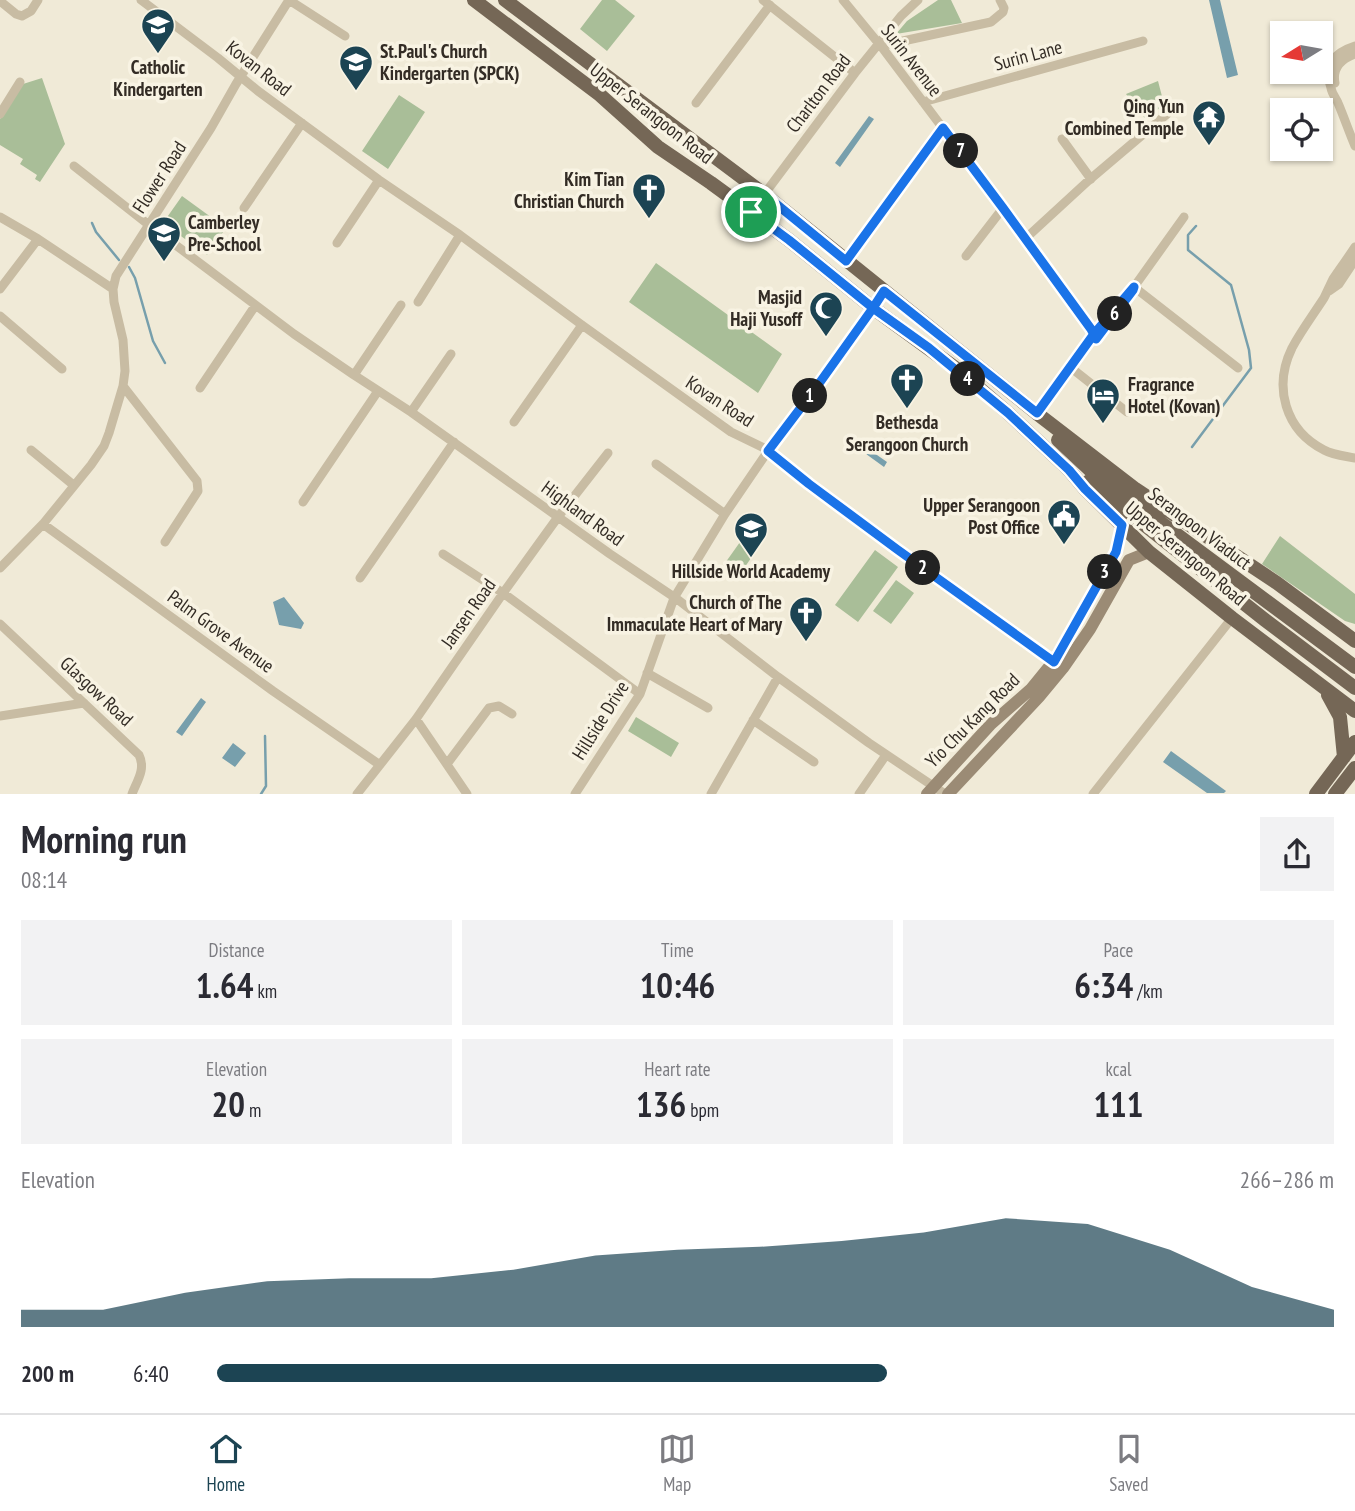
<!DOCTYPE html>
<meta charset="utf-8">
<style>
body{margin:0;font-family:"PT Sans Narrow",sans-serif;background:#f2f2f3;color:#2b2b33;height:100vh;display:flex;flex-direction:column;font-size:26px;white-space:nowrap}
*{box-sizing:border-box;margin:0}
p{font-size:23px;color:#7c7c81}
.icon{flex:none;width:38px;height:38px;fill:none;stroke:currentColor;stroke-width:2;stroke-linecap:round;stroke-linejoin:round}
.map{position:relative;height:794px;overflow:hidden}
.sheet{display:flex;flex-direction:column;background:#fff;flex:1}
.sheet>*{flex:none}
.needle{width:46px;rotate:259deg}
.controls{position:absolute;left:1270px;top:21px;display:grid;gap:14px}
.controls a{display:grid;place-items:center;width:63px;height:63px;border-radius:0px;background:#fff;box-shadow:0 2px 5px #0004;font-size:35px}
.pin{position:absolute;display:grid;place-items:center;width:60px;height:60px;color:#fff;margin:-30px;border:4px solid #fff;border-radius:50%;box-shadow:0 2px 7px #0007}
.km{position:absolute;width:35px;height:35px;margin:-18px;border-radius:50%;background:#222;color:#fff;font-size:19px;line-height:35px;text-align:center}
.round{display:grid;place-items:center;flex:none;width:74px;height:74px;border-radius:0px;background:#f2f2f3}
.summary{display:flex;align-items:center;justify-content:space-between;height:119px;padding:0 21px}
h1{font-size:38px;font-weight:700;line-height:52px}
.figures{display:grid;grid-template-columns:repeat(3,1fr);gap:10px;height:119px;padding:7px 21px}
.figures div{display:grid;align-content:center;border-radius:0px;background:#f2f2f3;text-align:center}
.figures b{font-size:35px;font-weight:700}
.figures small{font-size:19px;font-weight:400}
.figures p{font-size:19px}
.chart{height:196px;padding:14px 21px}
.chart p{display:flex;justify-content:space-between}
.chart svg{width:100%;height:126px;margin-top:7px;fill:#1c4453;opacity:.7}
ul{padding:0 21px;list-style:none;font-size:23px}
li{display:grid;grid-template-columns:112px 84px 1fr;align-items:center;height:52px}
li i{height:18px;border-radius:9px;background:#1c4453}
.dock{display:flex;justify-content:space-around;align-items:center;height:98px;border-top:2px solid #e1e1e2;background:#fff;font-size:19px;color:#7c7c81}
.dock a{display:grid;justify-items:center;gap:4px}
.dock .current{color:#1c4453}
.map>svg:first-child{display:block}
</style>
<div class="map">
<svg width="1355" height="794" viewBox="0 0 1355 794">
<rect width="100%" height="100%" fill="#f0ead7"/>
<path fill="#a9be98" d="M602 0H615L635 16 607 51 580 29Z
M938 0H951L962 23 896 34 907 21Z
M42 78 65 144 40 182 35 179 37 175 20 164 23 159 0 145V119L23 84Z
M1158 81 1164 104 1146 120 1126 94Z
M399 95 425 112 388 169 362 151Z
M182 196 226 228 207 255 163 223Z
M656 263 782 354 758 393 629 302Z
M745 535 760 545 738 577 723 566Z
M1280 536 1355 594V624L1345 621 1262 564Z
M875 550 898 567 858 622 835 605Z
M896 580 914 593 891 624 873 611Z
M636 717 679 743 671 757 628 731Z"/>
<path fill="#779fac" d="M1209 0H1220L1238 75 1227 78Z
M869 116 874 119 840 167 835 163Z
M847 434 887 462 884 467 844 438Z
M284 597 304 623 301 629 279 625 273 602Z
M201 698 206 702 182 736 176 732Z
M233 743 246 753 235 767 222 758Z
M1171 751 1226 791 1224 793H1207L1163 762Z"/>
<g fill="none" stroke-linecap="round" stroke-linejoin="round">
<path stroke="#779fac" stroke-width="2.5" d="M92 223 96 232 119 260
M129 267 135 278 153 341 165 363
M1192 447 1251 368 1249 350 1231 285 1188 250V235L1196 226
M261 794 266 786 265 736"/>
<path stroke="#c8bca3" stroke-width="9" d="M141 0 218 58 258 91 379 180 460 235 582 325 731 432 764 448 809 484 898 550 1056 663
M289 0 345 36
M763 0 855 73
M843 0 884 50 1003 208 1091 329 1096 339
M0 1 16 14 22 16 31 11 38 0
M878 44H889L991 22 1003 12 1004 8 1000 0
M1355 46C1333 53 1323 66 1331 88 1332 94 1336 98 1338 103 1344 117 1349 132 1355 146
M1335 83C1332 68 1341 59 1355 54
M923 102 1143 41
M696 103 770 5
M0 114 20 82
M1062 139 1091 179
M74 166 149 225 294 334 354 375 411 412 610 554 677 599 778 677 869 743 945 794
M244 208 302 123
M751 212 855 73 901 16 918 0
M0 217 38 239 113 289
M1026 238 1088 181 1167 114
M337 243 379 180
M1355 247C1348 258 1340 268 1333 279 1330 285 1327 292 1324 298 1313 315 1301 331 1292 348 1273 387 1285 430 1324 450 1333 455 1345 456 1355 458
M966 256 1003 208
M847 261 943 128
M1134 287 1238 368
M0 289 38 239
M1329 291 1339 284 1355 260
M418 302 460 235
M0 316 62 369
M1070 367 1127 412
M354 375 401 305
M123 386 197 481 198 491 165 542
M200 388 255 306
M411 412 451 354
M1036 413 1094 334 1134 287 1184 217
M514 422 582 325
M31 450 71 483
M656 464 725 514
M303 502 378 391
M43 524 273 691 380 765
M443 554 503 593 640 694
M0 568 43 524 91 465 104 446 109 433 123 386 125 371 123 340 114 302 113 289 116 276 211 128 236 84 289 0
M360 578 454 442
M0 624 139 755C146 769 137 781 132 794
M647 673 708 708
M0 716 84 703
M416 719 467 794
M753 720 814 762
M447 764 489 708 499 706 512 714
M357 794 416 719 506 589 558 517 608 453
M575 794 640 694 674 598 725 514 768 451 818 385 884 291
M711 794 778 677
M859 794 886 755
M1093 794 1232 618"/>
<path stroke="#9b8b75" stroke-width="12" d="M927 794 991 724 1031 689 1053 662 1100 582 1116 552 1122 525
M948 794 1039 697 1063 668 1090 629 1129 560 1149 552"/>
<path stroke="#756756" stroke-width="14" d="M474 0 600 95 658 147 711 183 789 240 873 308 958 370 1008 413 1069 470 1085 489 1149 552 1232 618 1355 711
M505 0 764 194 1039 415 1134 488 1277 583 1355 641
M1058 440 1090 470 1355 667
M1089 481 1265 620 1355 688
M1328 695 1340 717 1344 757
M1316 794 1355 742
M1335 794 1355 768"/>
</g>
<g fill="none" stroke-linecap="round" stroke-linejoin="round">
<g stroke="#fff" stroke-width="14">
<path id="route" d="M751 212 789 240 873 308 818 385 768 451 809 484 898 550 1054 662 1116 552 1122 525 1085 489 1069 470 1008 413 929 348 873 308 884 291 1037 413 1094 334 1134 287 1133 290 1096 339 1091 329 1003 208 943 128 846 261 764 194 751 212"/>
</g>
<use href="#route" stroke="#1a73e8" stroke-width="9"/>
</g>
<defs>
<g id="school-pin" transform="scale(1.75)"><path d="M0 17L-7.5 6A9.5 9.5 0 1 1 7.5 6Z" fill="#1c4453" stroke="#f8f3e3"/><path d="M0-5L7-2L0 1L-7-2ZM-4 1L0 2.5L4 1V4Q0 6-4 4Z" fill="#fff"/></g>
<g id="temple-pin" transform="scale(1.75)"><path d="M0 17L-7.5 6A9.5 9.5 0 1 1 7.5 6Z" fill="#1c4453" stroke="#f8f3e3"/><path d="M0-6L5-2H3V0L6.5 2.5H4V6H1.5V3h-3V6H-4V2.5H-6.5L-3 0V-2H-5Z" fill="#fff"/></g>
<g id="church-pin" transform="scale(1.75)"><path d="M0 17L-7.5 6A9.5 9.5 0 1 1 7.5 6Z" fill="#1c4453" stroke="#f8f3e3"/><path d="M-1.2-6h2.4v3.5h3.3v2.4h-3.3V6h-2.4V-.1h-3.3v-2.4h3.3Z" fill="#fff"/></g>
<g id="mosque-pin" transform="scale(1.75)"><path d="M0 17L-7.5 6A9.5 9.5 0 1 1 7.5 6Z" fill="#1c4453" stroke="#f8f3e3"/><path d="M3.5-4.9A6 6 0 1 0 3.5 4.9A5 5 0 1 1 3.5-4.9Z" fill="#fff"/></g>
<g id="hotel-pin" transform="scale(1.75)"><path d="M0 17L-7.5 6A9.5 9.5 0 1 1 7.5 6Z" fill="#1c4453" stroke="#f8f3e3"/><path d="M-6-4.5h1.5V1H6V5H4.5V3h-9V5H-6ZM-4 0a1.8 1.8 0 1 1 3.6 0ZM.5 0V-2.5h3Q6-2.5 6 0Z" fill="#fff"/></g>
<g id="civic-pin" transform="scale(1.75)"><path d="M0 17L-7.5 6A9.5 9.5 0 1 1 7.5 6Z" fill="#1c4453" stroke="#f8f3e3"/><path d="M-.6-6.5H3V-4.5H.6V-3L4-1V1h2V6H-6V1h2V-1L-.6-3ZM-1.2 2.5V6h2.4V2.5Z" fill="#fff"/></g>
</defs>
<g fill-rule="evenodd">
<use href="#school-pin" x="158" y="25"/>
<use href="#school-pin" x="356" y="62"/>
<use href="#temple-pin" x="1209" y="117"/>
<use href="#church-pin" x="649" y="190"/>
<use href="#school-pin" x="164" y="233"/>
<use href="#mosque-pin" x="826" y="308"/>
<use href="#church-pin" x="907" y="380"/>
<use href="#hotel-pin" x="1103" y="395"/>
<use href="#civic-pin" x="1064" y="516"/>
<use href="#school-pin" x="751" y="529"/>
<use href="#church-pin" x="806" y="613"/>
</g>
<g text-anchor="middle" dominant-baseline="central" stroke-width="7" stroke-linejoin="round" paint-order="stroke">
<g font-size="19" font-weight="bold" fill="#332c25" stroke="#f8f3e3" text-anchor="end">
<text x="380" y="51" text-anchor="start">St.Paul's Church<tspan x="380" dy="22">Kindergarten (SPCK)</tspan></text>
<text x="158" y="67" text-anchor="middle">Catholic<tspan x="158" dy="22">Kindergarten</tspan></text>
<text x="1184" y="106">Qing Yun<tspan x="1184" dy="22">Combined Temple</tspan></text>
<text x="624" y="179">Kim Tian<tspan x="624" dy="22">Christian Church</tspan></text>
<text x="188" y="222" text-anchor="start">Camberley<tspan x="188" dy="22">Pre-School</tspan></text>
<text x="802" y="297">Masjid<tspan x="802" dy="22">Haji Yusoff</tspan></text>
<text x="1128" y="384" text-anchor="start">Fragrance<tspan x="1128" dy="22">Hotel (Kovan)</tspan></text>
<text x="907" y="422" text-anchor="middle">Bethesda<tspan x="907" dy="22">Serangoon Church</tspan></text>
<text x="1040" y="505">Upper Serangoon<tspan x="1040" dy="22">Post Office</tspan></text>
<text x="751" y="571" text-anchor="middle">Hillside World Academy</text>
<text x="782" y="602">Church of The<tspan x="782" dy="22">Immaculate Heart of Mary</tspan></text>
</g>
<g font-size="19" fill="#332c25" stroke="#f8f3e3">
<text transform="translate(1028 55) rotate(-15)">Surin Lane</text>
<text transform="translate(912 60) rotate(52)">Surin Avenue</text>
<text transform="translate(259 68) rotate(38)">Kovan Road</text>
<text transform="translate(818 93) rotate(-53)">Charlton Road</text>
<text transform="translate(652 113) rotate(38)">Upper Serangoon Road</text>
<text transform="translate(159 177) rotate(-57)">Flower Road</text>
<text transform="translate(720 401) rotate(33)">Kovan Road</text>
<text transform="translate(583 513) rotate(36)">Highland Road</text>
<text transform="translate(1200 528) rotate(37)">Serangoon Viaduct</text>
<text transform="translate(1186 553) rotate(40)">Upper Serangoon Road</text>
<text transform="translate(468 613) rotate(-55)">Jansen Road</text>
<text transform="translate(221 631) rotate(36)">Palm Grove Avenue</text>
<text transform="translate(97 691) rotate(43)">Glasgow Road</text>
<text transform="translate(600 720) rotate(-58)">Hillside Drive</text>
<text transform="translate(972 720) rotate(-45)">Yio Chu Kang Road</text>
</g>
</g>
</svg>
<div class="controls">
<a><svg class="needle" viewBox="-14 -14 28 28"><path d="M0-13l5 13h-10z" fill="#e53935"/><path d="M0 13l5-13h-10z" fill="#7c7c81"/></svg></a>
<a><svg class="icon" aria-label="locate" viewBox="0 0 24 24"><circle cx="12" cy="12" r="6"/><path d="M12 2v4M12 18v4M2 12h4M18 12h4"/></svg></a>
</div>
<div class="pin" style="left:751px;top:212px;background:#1e9e55"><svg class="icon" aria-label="arrive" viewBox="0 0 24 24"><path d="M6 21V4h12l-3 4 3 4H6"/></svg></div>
<b class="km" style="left:810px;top:396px">1</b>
<b class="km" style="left:923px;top:568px">2</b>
<b class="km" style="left:1105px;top:572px">3</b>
<b class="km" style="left:968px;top:379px">4</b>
<b class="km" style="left:1115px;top:314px">6</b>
<b class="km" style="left:961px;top:151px">7</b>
</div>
<section class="sheet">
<div class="summary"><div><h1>Morning run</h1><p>08:14</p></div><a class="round"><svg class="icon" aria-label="share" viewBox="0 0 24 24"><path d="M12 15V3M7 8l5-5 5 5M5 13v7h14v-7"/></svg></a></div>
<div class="figures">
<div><p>Distance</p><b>1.64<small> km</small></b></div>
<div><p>Time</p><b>10:46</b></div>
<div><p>Pace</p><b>6:34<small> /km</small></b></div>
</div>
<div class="figures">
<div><p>Elevation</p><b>20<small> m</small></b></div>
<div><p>Heart rate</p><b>136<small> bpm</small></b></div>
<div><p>kcal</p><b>111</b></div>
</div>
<div class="chart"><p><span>Elevation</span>266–286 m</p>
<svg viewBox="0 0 160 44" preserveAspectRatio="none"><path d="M0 44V38L10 38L20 32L30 28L40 27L50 27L60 24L70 19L80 17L90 16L100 14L110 11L120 6L130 8L140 17L150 30L160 38V44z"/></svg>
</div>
<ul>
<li><b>200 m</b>6:40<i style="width:60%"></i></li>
</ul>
</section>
<nav class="dock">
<a class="current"><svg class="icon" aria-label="home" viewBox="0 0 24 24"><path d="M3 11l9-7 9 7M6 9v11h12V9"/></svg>Home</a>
<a><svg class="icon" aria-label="map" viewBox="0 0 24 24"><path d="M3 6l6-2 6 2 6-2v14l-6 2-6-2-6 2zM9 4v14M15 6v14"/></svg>Map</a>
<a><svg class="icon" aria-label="saved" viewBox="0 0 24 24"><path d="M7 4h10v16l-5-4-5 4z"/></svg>Saved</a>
</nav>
